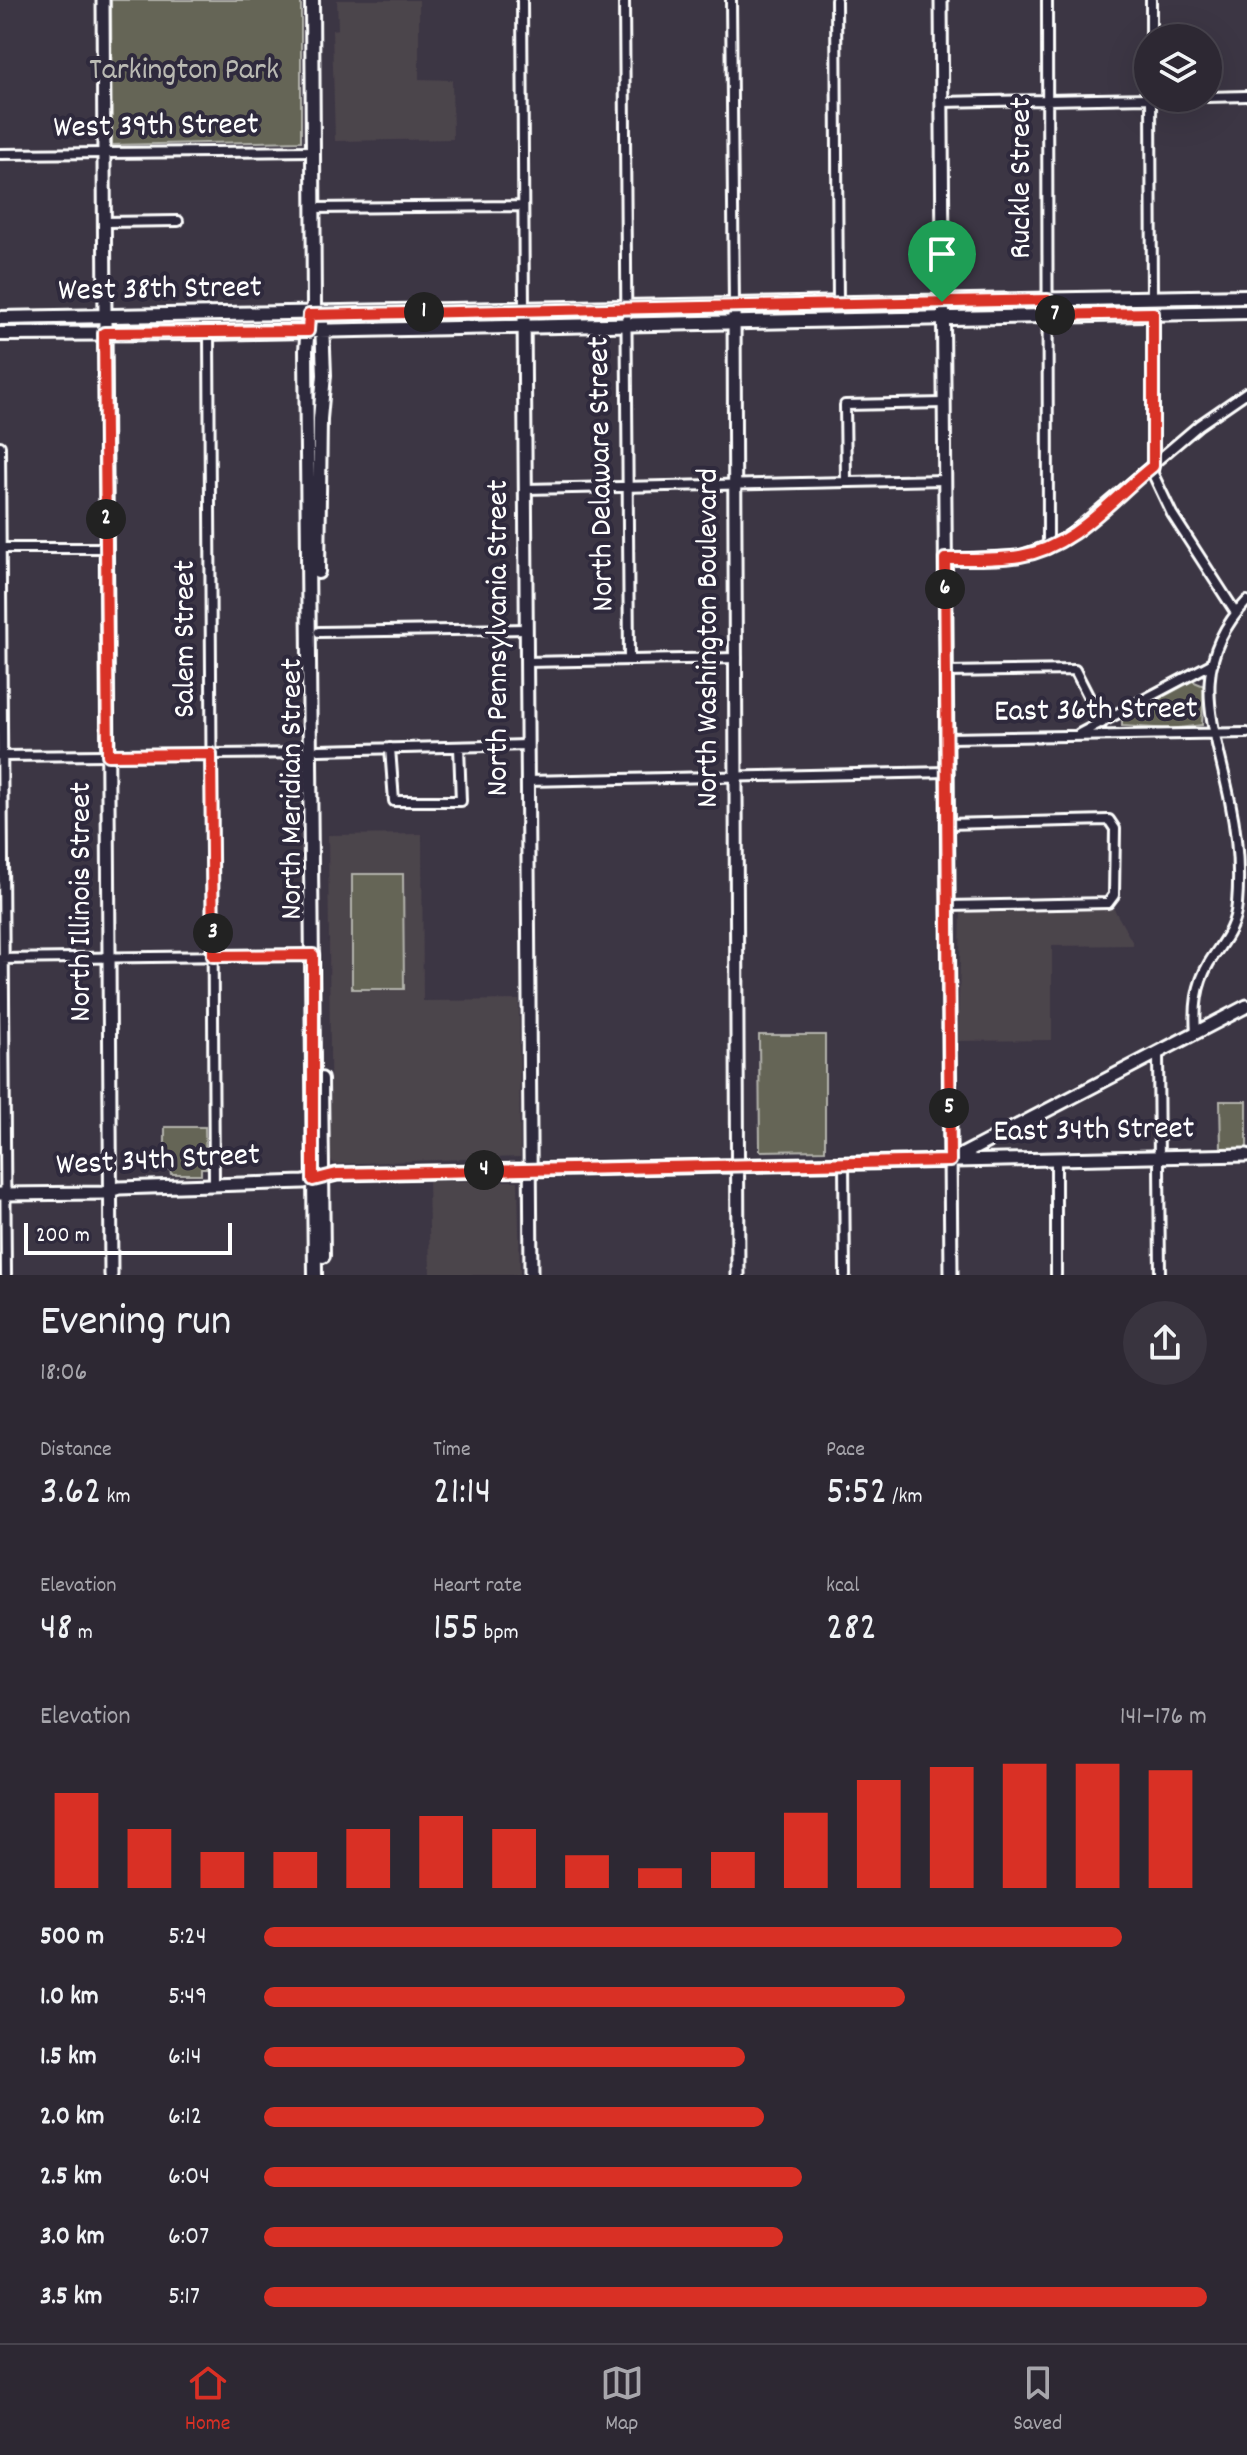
<!DOCTYPE html>
<meta charset="utf-8">
<style>
body{margin:0;font-family:Dekko,sans-serif;background:#39343f;color:#f1f3f6;height:100vh;display:flex;flex-direction:column;font-size:30px;white-space:nowrap}
*{box-sizing:border-box;margin:0}
p{font-size:26px;color:#a7a6ac}
.icon{flex:none;width:44px;height:44px;fill:none;stroke:currentColor;stroke-width:2;stroke-linecap:round;stroke-linejoin:round}
.map{position:relative;height:1275px;overflow:hidden}
.drawer{display:flex;flex-direction:column;background:#2d2833;flex:1}
.drawer>*{flex:none}
.controls{position:absolute;left:1134px;top:24px;display:grid;gap:16px}
.controls a{display:grid;place-items:center;width:88px;height:88px;border-radius:50%;background:#2d2833;box-shadow:0 8px 32px #0002,0 0 0 2px #48444e;font-size:40px}
.scale{position:absolute;left:24px;bottom:20px;width:208px;box-sizing:border-box;padding-left:8px;border:4px solid #fff;border-top:0;font-size:22px;line-height:28px;white-space:nowrap;color:#fff;-webkit-text-stroke:6px #2f2a3d;paint-order:stroke}
.pin{position:absolute;display:grid;place-items:center;width:68px;height:68px;color:#fff;margin:-82px -34px;border-radius:50% 50% 50% 0;rotate:-45deg;box-shadow:0 0 8px #0007}
.pin .icon{rotate:45deg}
.km{position:absolute;width:40px;height:40px;margin:-20px;border-radius:50%;background:#222;color:#fff;font-size:22px;line-height:40px;text-align:center}
.round{display:grid;place-items:center;flex:none;width:84px;height:84px;border-radius:42px;background:#39343f}
.headline{display:flex;align-items:center;justify-content:space-between;height:136px;padding:0 40px}
h1{font-size:44px;font-weight:600;line-height:60px}
.metrics{display:grid;grid-template-columns:repeat(3,1fr);gap:12px;height:136px;padding:8px 40px}
.metrics div{display:grid;align-content:center}
.metrics b{font-size:40px;font-weight:600}
.metrics small{font-size:22px;font-weight:400}
.metrics p{font-size:22px}
.chart{height:224px;padding:16px 40px}
.chart p{display:flex;justify-content:space-between}
.chart svg{width:100%;height:144px;margin-top:8px;stroke:#d93025;stroke-width:6}
ul{padding:0 40px;list-style:none;font-size:26px}
li{display:grid;grid-template-columns:128px 96px 1fr;align-items:center;height:60px}
li i{height:20px;border-radius:10px;background:#d93025}
.dock{display:flex;justify-content:space-around;align-items:center;height:112px;border-top:2px solid #48444e;background:#2d2833;font-size:22px;color:#a7a6ac}
.dock a{display:grid;justify-items:center;gap:4px}
.dock .on{color:#d93025}
.map>svg:first-child{display:block}
</style>
<div class="map">
<svg width="1247" height="1275" viewBox="0 0 1247 1275">
<rect width="100%" height="100%" fill="#3c3644"/>
<filter id="ink" filterUnits="userSpaceOnUse"><feTurbulence type="fractalNoise" baseFrequency=".0125" numOctaves="2"/><feDisplacementMap in="SourceGraphic" scale="16" xChannelSelector="R" yChannelSelector="G"/><feConvolveMatrix kernelMatrix="1 2 1 2 8 2 1 2 1" color-interpolation-filters="sRGB"/></filter>
<g filter="url(#ink)">
<path fill="#4c444c" d="M337 0H419V79L452 80 453 139 335 141 332 30 338 29Z
M422 834 423 1001 519 1000 520 1157 335 1164 331 1161 328 835Z
M1114 909 1134 945 1052 946V1040L958 1041 961 911Z
M428 1181H518L520 1275H430Z"/>
<path fill="#656557" stroke="#b2b2ab" stroke-width="2" d="M111 0H301V141L112 145Z
M1192 681 1204 686 1202 725 1171 729 1122 726V719Z
M352 874H403L404 989H352Z
M759 1035H825V1150L760 1151Z
M1220 1101H1247V1148L1221 1149Z
M165 1127H205L206 1168H201V1174H171L170 1169H165Z"/>
<g fill="none" stroke-linecap="round" stroke-linejoin="round">
<g stroke="#fff" stroke-width="14">
<path id="street" d="M522 0 524 310
M624 0 629 660
M731 0 734 306
M836 0 838 304
M1047 0 1048 548
M1151 0V38
M1208 97 1247 96
M1151 98 1152 298
M941 102 1148 98
M0 154 313 151
M313 208 523 206
M104 222 178 221
M1153 313V474L1172 514 1236 613
M209 333 214 1185
M0 446 6 1275
M846 482 845 405 944 403
M525 489 945 480
M0 548H106
M945 559 1019 556 1065 539 1199 425 1247 392
M319 632 526 629
M526 662 737 658
M946 672 1075 670 1102 723
M1079 734 1213 663
M947 738 1247 733
M390 748 394 801H461L459 747
M319 750 527 745
M0 756 311 753
M527 781 947 772
M947 824 1109 820 1115 829 1114 895 1108 903 948 906
M0 959 313 955
M1196 1033C1194 1008 1196 985 1209 963 1222 942 1235 930 1237 904 1240 869 1237 835 1230 801 1215 726 1185 666 1247 601
M1158 1052 1160 1275
M1056 1160V1275
M844 1163 845 1275"/>
</g>
<g stroke="#fff" stroke-width="17">
<path id="secondary" d="M103 0 111 1275
M941 0 951 1275
M734 306 738 1275
M524 310 531 1275
M950 1161 1247 1006
M0 1194 104 1193 119 1188 304 1182 337 1174 1247 1155"/>
</g>
<g stroke="#fff" stroke-width="18">
<path id="primary" d="M312 0 314 306 309 315 306 350 315 1275
M0 318 1247 296
M0 334 209 333 1247 312
M318 572 320 419 324 375 322 323
M321 1079 323 1256"/>
</g>
<use href="#street" stroke="#2f2a3d" stroke-width="8"/>
<use href="#secondary" stroke="#2f2a3d" stroke-width="11"/>
<use href="#primary" stroke="#2f2a3d" stroke-width="12"/>
</g>
</g>
<g fill="none" stroke-linecap="round" stroke-linejoin="round" filter="url(#ink)">
<g stroke="#fff" stroke-width="16">
<path id="route" d="M1048 300V315L1153 313V466C1111 499 1075 547 1020 556 995 560 969 559 945 559L950 1161 337 1174 313 1180V955L213 956 211 754 108 755 104 333 308 331 309 315Z"/>
</g>
<use href="#route" stroke="#d93025" stroke-width="10"/>
</g>
<g text-anchor="middle" dominant-baseline="central" stroke-width="8" stroke-linejoin="round" paint-order="stroke">
<g font-size="32" fill="#babab3" stroke="#2f2a3d">
<text x="184" y="72">Tarkington Park</text>
</g>
<g font-size="32" fill="#fff" stroke="#2f2a3d">
<text transform="translate(156 128) rotate(-1)">West 39th Street</text>
<text transform="translate(1023 178) rotate(-90)">Ruckle Street</text>
<text transform="translate(160 291) rotate(-1)">West 38th Street</text>
<text transform="translate(603 474) rotate(-91)">North Delaware Street</text>
<text transform="translate(500 638) rotate(-90)">North Pennsylvania Street</text>
<text transform="translate(710 638) rotate(-90)">North Washington Boulevard</text>
<text transform="translate(187 639) rotate(-90)">Salem Street</text>
<text transform="translate(1096 712) rotate(-1)">East 36th Street</text>
<text transform="translate(294 789) rotate(-90)">North Meridian Street</text>
<text transform="translate(83 902) rotate(-90)">North Illinois Street</text>
<text transform="translate(1094 1132) rotate(-1)">East 34th Street</text>
<text transform="translate(158 1162) rotate(-3)">West 34th Street</text>
</g>
</g>
</svg>
<div class="controls">
<a><svg class="icon" aria-label="layers" viewBox="0 0 24 24"><path d="M12 4l9 5-9 5-9-5zM3 14l9 5 9-5"/></svg></a>
</div>
<div class="scale">200 m</div>
<div class="pin" style="left:942px;top:302px;background:#1e9e55"><svg class="icon" aria-label="arrive" viewBox="0 0 24 24"><path d="M6 21V4h12l-3 4 3 4H6"/></svg></div>
<b class="km" style="left:424px;top:312px">1</b>
<b class="km" style="left:106px;top:519px">2</b>
<b class="km" style="left:213px;top:933px">3</b>
<b class="km" style="left:484px;top:1170px">4</b>
<b class="km" style="left:949px;top:1108px">5</b>
<b class="km" style="left:945px;top:589px">6</b>
<b class="km" style="left:1055px;top:315px">7</b>
</div>
<section class="drawer">
<div class="headline"><div><h1>Evening run</h1><p>18:06</p></div><a class="round"><svg class="icon" aria-label="share" viewBox="0 0 24 24"><path d="M12 15V3M7 8l5-5 5 5M5 13v7h14v-7"/></svg></a></div>
<div class="metrics">
<div><p>Distance</p><b>3.62<small> km</small></b></div>
<div><p>Time</p><b>21:14</b></div>
<div><p>Pace</p><b>5:52<small> /km</small></b></div>
</div>
<div class="metrics">
<div><p>Elevation</p><b>48<small> m</small></b></div>
<div><p>Heart rate</p><b>155<small> bpm</small></b></div>
<div><p>kcal</p><b>282</b></div>
</div>
<div class="chart"><p><span>Elevation</span>141–176 m</p>
<svg viewBox="0 0 160 44" preserveAspectRatio="none"><path d="M5 44V15M15 44V26M25 44V33M35 44V33M45 44V26M55 44V22M65 44V26M75 44V34M85 44V38M95 44V33M105 44V21M115 44V11M125 44V7M135 44V6M145 44V6M155 44V8"/></svg>
</div>
<ul>
<li><b>500 m</b>5:24<i style="width:91%"></i></li>
<li><b>1.0 km</b>5:49<i style="width:68%"></i></li>
<li><b>1.5 km</b>6:14<i style="width:51%"></i></li>
<li><b>2.0 km</b>6:12<i style="width:53%"></i></li>
<li><b>2.5 km</b>6:04<i style="width:57%"></i></li>
<li><b>3.0 km</b>6:07<i style="width:55%"></i></li>
<li><b>3.5 km</b>5:17<i style="width:100%"></i></li>
</ul>
</section>
<nav class="dock">
<a class="on"><svg class="icon" aria-label="home" viewBox="0 0 24 24"><path d="M3 11l9-7 9 7M6 9v11h12V9"/></svg>Home</a>
<a><svg class="icon" aria-label="map" viewBox="0 0 24 24"><path d="M3 6l6-2 6 2 6-2v14l-6 2-6-2-6 2zM9 4v14M15 6v14"/></svg>Map</a>
<a><svg class="icon" aria-label="saved" viewBox="0 0 24 24"><path d="M7 4h10v16l-5-4-5 4z"/></svg>Saved</a>
</nav>
